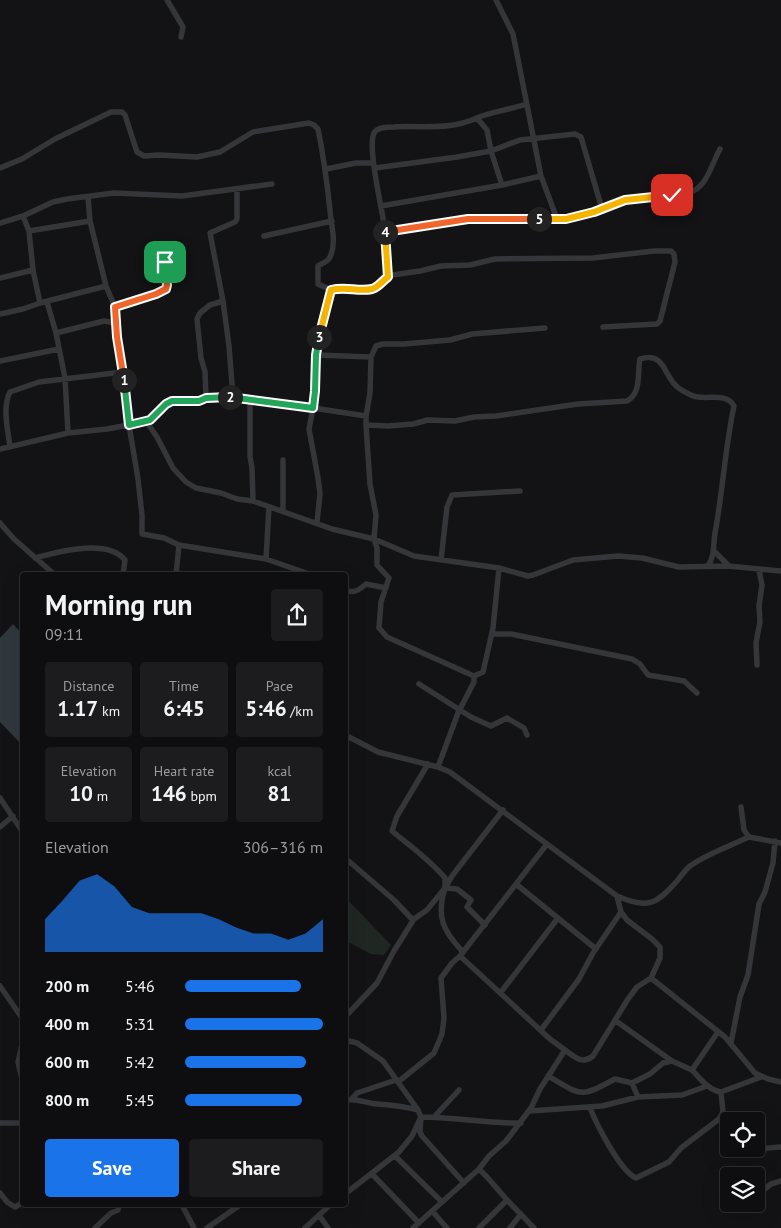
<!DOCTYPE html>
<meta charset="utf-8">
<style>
body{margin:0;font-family:"PT Sans",sans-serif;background:#1c1c1e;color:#f1f3f6;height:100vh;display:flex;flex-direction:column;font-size:19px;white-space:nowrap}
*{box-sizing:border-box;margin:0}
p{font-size:16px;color:#9b9c9f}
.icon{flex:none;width:28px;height:28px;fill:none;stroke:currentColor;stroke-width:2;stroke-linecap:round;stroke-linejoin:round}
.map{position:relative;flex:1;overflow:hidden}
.sheet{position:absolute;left:20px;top:572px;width:328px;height:635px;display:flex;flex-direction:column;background:#0e0e10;border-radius:5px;box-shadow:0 5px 20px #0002,0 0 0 1px #2e2e30}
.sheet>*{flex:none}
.fabs{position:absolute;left:720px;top:1112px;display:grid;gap:10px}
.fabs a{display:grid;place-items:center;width:45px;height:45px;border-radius:5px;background:#0e0e10;box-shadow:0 5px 20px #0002,0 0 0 1px #2e2e30;font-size:25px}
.pin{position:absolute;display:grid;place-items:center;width:42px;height:42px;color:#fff;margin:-21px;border-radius:10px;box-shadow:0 2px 8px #0006}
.km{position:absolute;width:25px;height:25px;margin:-12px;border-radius:50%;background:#222;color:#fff;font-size:14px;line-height:25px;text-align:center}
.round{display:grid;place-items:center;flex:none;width:52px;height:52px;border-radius:5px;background:#1c1c1e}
.head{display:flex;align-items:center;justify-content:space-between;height:85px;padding:0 25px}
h1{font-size:28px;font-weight:800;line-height:38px}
.figures{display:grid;grid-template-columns:repeat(3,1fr);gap:8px;height:85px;padding:5px 25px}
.figures div{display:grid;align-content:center;border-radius:5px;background:#1c1c1e;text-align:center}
.figures b{font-size:21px;font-weight:800}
.figures small{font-size:14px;font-weight:400}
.figures p{font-size:14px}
.chart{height:140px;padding:10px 25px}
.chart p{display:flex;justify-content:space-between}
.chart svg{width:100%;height:90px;margin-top:5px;fill:#1a73e8;opacity:.7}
.button{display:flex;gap:10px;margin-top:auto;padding:10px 25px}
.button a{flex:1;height:58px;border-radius:5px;background:#1a73e8;color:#fff;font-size:20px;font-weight:800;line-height:58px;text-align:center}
.button a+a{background:#1c1c1e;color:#f1f3f6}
ul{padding:0 25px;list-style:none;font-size:16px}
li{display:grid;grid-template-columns:80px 60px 1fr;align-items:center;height:38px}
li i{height:12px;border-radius:6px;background:#1a73e8}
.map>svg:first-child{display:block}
</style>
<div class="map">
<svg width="781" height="1228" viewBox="0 0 781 1228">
<rect width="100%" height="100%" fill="#131315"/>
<path fill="#202621" d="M345 897 391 945 384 955 371 954 348 942 345 943Z"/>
<path fill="#30383e" d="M13 624 22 634V745L0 722V638Z"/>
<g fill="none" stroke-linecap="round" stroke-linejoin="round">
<path stroke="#353639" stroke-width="5.5" d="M167 0 183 27 181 37
M496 0 513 34 541 176 557 219
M477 118C493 111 510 110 526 104
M0 168 22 159 55 139 111 112H122L125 115 137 152 144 156 159 155 197 157 220 152 253 132 309 123 314 125 318 129C324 158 327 182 330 210 331 226 337 242 330 257 328 262 322 263 318 266V284L331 290
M375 168 457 157 491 151 520 140 575 134 581 137 602 209
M326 169 356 163H373
M88 197 90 221 106 286 115 307 117 337 123 372 129 425 138 479 142 515V534L164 538 179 545 266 559
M381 206 502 185
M23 216 29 231 33 270 40 303
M0 223 23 216 53 202 67 199 114 193 182 196 272 184
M29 231 90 221
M385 232 468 219H566L594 212 625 200 688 193C707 188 711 165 720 149
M264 236 332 221
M388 277C387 262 387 246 385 231 383 212 367 148 374 133 377 127 388 127 394 127 425 125 447 131 477 118L487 130 491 151 502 185 541 176
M0 278 33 270
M47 302 56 333 65 378 68 433
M115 307 156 294 166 289 167 285 165 262
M0 314 23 309 40 303 106 286
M56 333 104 321 116 323
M316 355 371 357
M0 361 59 349
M233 397 229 346 223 301 210 233 235 222 237 219V189
M206 398 205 372 201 358 197 319 200 313 210 305 223 301
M250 399V457L252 468 253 501
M366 416 370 393 371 357 376 346 383 344H404L450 340 472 334 545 328
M146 421 157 437 173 468 186 482 196 488 221 493 237 499 253 501 332 529 374 539 414 556 499 568 528 576 533 575 573 560 618 556 642 558 679 567 728 566 781 571
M366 425 370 484 376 515 374 539 377 548V565L389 578 381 602 379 628 387 637 474 676
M10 447C8 430 2 407 10 392L39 382 123 372
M0 449 68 433 107 429 150 421 166 404 172 401H199L206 398 233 397 313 408 317 341 331 290 341 288 364 290 373 289 380 285 386 278 392 275 420 271 441 266 470 265 495 259 593 258 654 251H671L674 254 675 262 660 321 657 324 603 327
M283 460V511
M269 507 266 559 312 575
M317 522 320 494 318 478 309 429 313 408 366 416V425L388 426 413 424 428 420 455 421 474 417 496 416 578 404 627 401C642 393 637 372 640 359 667 351 663 379 680 389 685 392 692 397 698 397 710 399 727 393 734 406 725 448 723 490 715 533 713 545 715 555 708 566
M0 523 14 539 55 575
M714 551 728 565
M35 558C58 552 107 538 125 560L123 575
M441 560 447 507 452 495 520 491
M176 575 179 545
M345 590C354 594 359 590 366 584L386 588
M492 634H511L632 659 640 664 648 675 684 681 697 693
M757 665 756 643 760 622 759 606 762 585 759 570
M419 684 471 717 491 726 507 718 524 728 527 735
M345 735 378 752 438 767 450 772 617 896C647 909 656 905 677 881 681 876 685 870 690 866 705 855 725 848 742 840L749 837 781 843
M428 764 397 816 392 831C410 846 430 860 445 878V888L452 876 503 810
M438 767 458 713 474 682V676L483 672 493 628 499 568
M0 798 22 831
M741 807 744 830 749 837
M0 827 13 816
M547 844 460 956 550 1039 565 1050
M345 858 394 900 411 918 414 919
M516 884 596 949
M445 888 457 889 471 900 467 907 485 925
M651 978 725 1037 755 1073 768 1079 781 1082
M0 986 22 1018
M501 992 558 918
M345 1017 377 983 394 951 414 919 427 910 445 888C436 917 443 931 463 952
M616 1021 672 1061 692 1070 718 1032
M541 1030 579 979 593 953 621 912
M345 1040 357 1043 383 1061 418 1110 421 1117 420 1132 422 1136 464 1183
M731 1043 740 997 748 975 759 904 765 892 773 863 775 841
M22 1045 18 1062 22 1079
M692 1070C700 1078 708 1090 721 1092L761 1077
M548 1076C582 1096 580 1098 615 1079L632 1083 650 1074 663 1063 672 1061
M398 1082 434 1053 442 1034 444 1018 441 978 452 963 460 956
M632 1083 638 1097
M352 1099 357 1093 396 1080
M345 1100C356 1098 366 1103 377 1104 391 1105 404 1106 418 1110
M590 1108C597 1125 620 1171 636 1178L669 1162 681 1148 719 1119 723 1112 721 1092
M530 1111 602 1106 638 1097 682 1095 707 1086
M434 1117 459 1090
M0 1123H22
M741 1150 781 1147
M395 1156 442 1202
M479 1169 487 1177 507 1200 479 1228
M372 1174 419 1223
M0 1193 7 1202 15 1207 22 1203
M345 1194 399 1152 412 1136 421 1117C455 1117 488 1124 521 1123
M756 1196 771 1184 781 1181
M507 1200 534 1228
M182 1205 194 1228
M432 1211 447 1228
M319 1215 328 1228
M95 1228 111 1213 118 1210 119 1205
M207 1228 240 1205
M305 1228 330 1205
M413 1228 479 1169 489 1156 506 1141 531 1108 540 1089 565 1050C575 1057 582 1065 593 1056L628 999 637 987 651 978 660 958V947L652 939 627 920 621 912 617 896
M510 1228 521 1214"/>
</g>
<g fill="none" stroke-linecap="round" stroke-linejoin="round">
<g stroke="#fff" stroke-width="10">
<path id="split-1" d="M124 380 117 337 115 307 156 294 166 289 167 285 165 262"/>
</g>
<g stroke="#fff" stroke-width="10">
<path id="split-2" d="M124 380 129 425 150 420 166 404 172 401H199L206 398 230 397"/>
</g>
<g stroke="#fff" stroke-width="10">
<path id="split-3" d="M230 397 313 408 315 391 316 355 319 337"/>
</g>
<g stroke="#fff" stroke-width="10">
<path id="split-4" d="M319 337 331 290C346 286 358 292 372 289 379 287 382 281 388 277L385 232"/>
</g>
<g stroke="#fff" stroke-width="10">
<path id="split-5" d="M385 232 468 219H539"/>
</g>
<g stroke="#fff" stroke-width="10">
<path id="split-6" d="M539 219H566L594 212 625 200 672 195"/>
</g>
<use href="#split-1" stroke="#f0652b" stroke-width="6"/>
<use href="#split-2" stroke="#22a559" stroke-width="6"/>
<use href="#split-3" stroke="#22a559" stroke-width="6"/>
<use href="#split-4" stroke="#f5b400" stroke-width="6"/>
<use href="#split-5" stroke="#f0652b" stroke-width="6"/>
<use href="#split-6" stroke="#f5b400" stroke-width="6"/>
</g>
</svg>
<div class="fabs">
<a><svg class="icon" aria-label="locate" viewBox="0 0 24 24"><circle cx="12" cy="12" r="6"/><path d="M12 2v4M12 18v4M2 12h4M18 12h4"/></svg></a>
<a><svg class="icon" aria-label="layers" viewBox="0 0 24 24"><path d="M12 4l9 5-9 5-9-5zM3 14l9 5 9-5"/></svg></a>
</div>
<div class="pin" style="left:165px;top:262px;background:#1e9e55"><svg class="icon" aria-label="arrive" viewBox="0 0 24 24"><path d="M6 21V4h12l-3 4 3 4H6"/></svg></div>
<div class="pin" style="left:672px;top:195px;background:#d93025"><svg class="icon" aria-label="check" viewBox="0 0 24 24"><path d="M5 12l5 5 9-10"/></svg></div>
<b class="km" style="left:124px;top:380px">1</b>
<b class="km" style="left:230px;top:397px">2</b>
<b class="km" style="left:319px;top:337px">3</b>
<b class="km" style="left:385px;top:232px">4</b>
<b class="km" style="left:539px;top:219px">5</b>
<section class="sheet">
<div class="head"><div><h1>Morning run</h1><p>09:11</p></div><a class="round"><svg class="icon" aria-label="share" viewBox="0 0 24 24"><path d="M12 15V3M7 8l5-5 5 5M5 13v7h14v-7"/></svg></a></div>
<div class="figures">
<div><p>Distance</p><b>1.17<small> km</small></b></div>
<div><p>Time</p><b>6:45</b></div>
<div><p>Pace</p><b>5:46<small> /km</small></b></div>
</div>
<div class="figures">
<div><p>Elevation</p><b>10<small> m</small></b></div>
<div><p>Heart rate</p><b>146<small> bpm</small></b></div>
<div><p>kcal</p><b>81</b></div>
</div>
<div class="chart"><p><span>Elevation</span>306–316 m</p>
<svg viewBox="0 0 160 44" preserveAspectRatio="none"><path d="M0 44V28L10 19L20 9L30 6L40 12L50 22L60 25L70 25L80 25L90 25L100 28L110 32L120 35L130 35L140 38L150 35L160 28V44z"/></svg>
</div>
<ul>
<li><b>200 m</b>5:46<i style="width:84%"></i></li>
<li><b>400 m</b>5:31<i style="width:100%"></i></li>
<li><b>600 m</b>5:42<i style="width:88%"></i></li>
<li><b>800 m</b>5:45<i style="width:85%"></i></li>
</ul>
<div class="button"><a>Save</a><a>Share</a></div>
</section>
</div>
